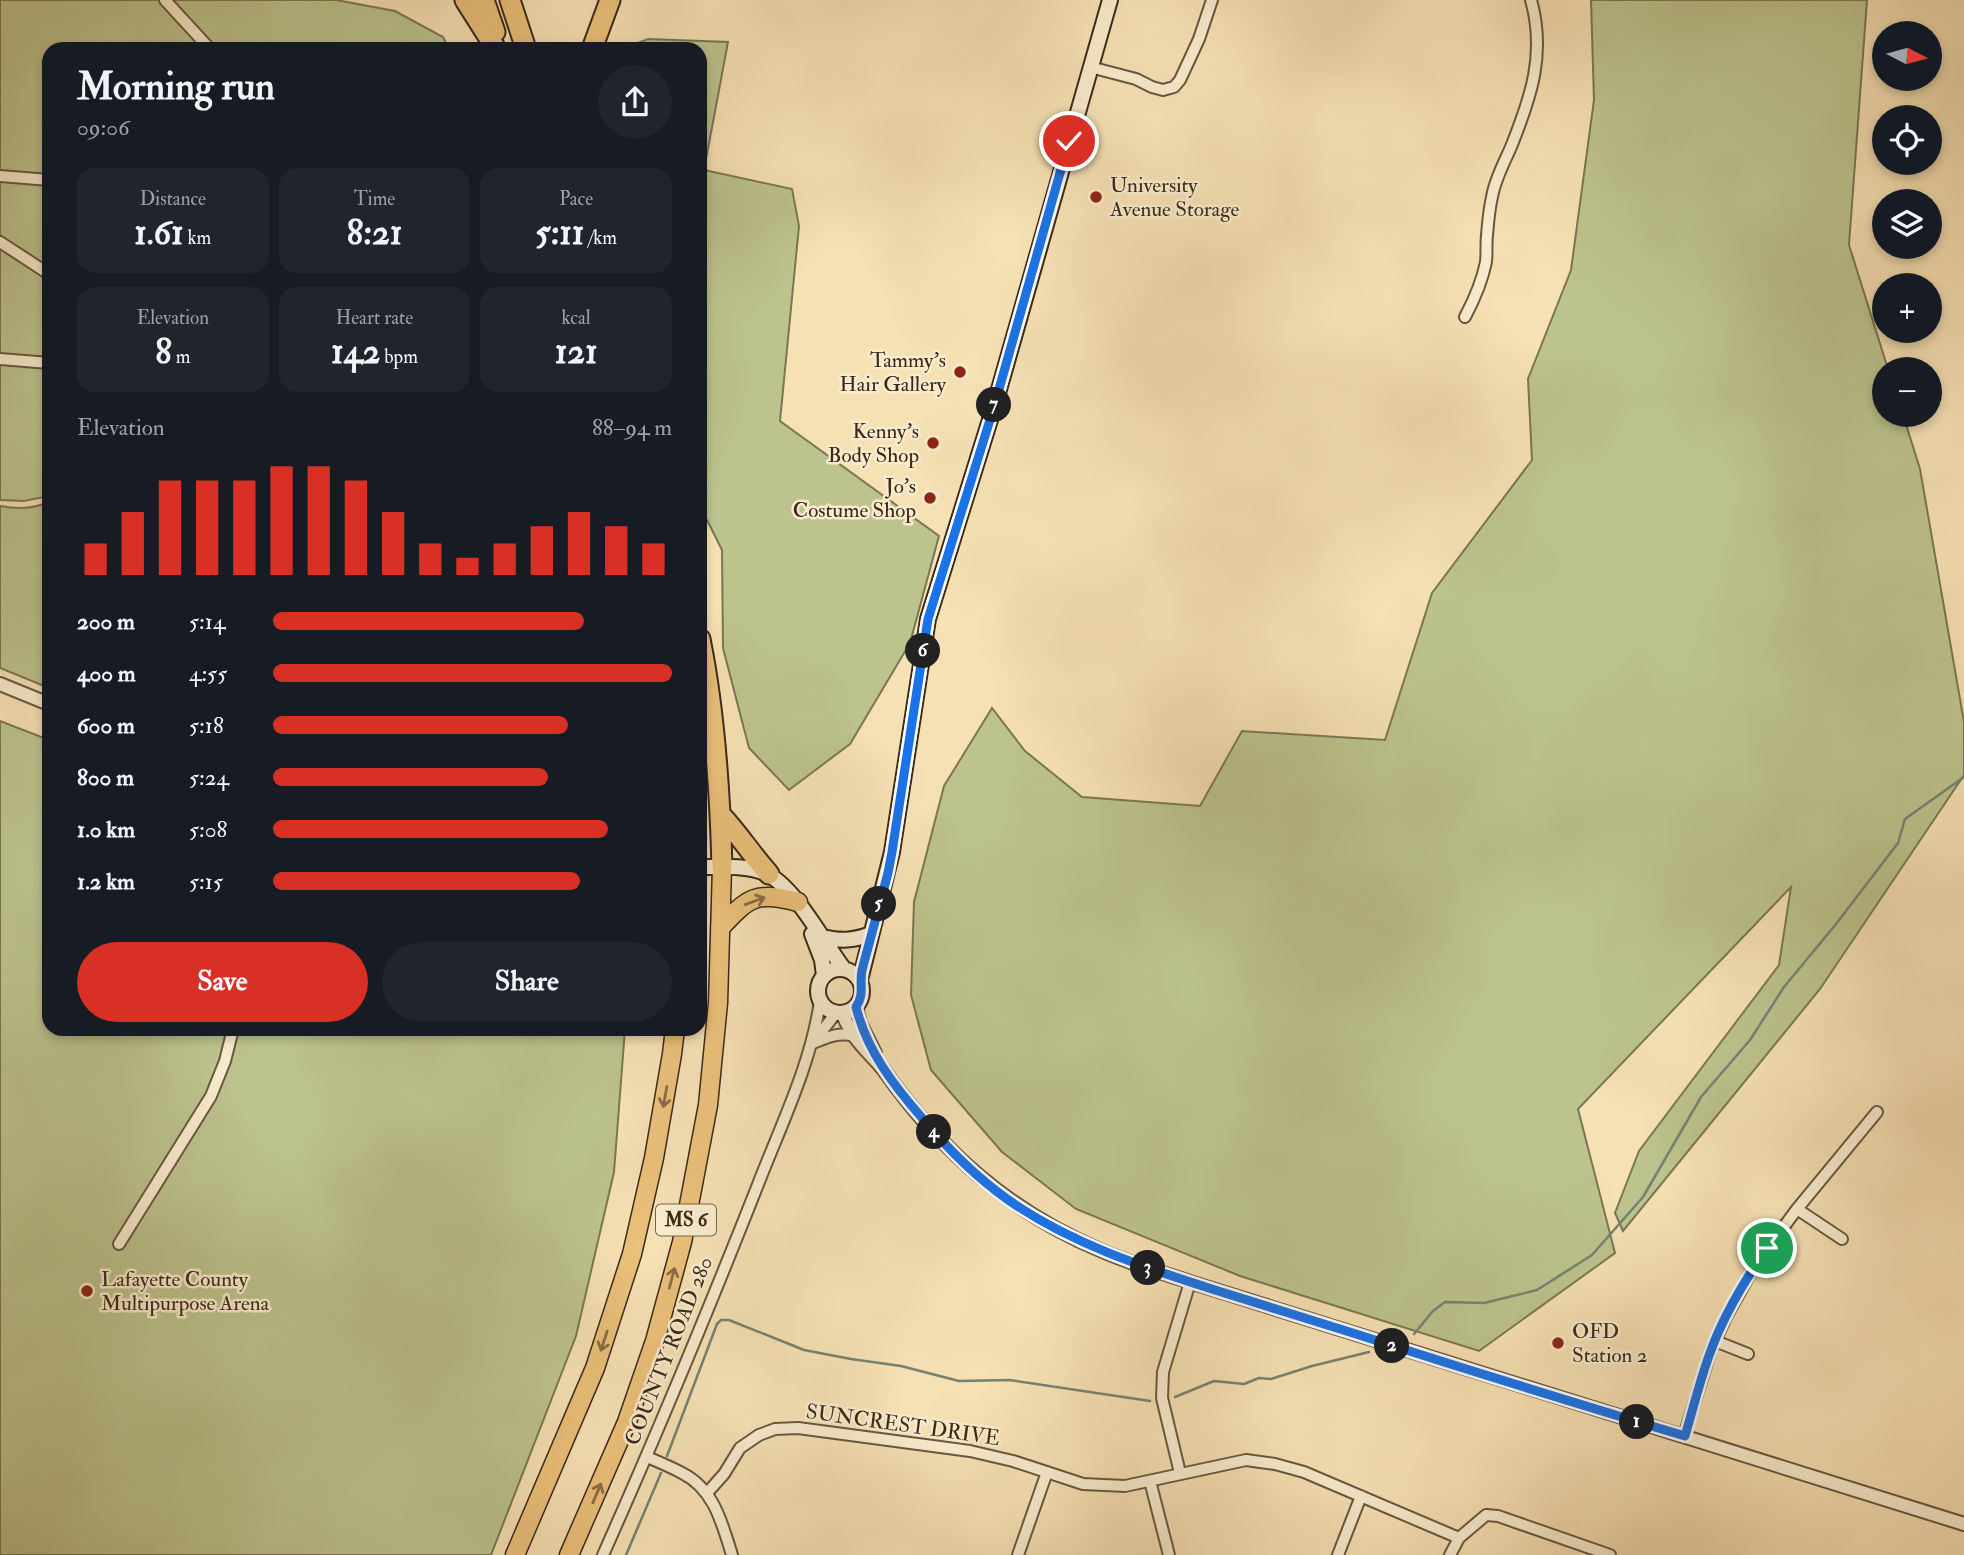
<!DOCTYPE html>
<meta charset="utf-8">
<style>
body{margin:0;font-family:"IM FELL Double Pica",serif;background:#20242c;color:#f1f3f6;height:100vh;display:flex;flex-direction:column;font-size:26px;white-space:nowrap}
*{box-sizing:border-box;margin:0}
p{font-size:23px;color:#9ea1a6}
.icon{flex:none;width:38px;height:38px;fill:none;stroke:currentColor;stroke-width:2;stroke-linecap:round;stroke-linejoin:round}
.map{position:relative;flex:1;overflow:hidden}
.details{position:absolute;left:42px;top:42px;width:665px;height:994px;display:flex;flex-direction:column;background:#171b24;border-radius:21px;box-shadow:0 4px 10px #0003}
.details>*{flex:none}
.needle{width:46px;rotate:96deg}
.buttons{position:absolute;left:1872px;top:21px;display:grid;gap:14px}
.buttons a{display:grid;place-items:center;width:70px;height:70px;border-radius:50%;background:#171b24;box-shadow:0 4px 10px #0003;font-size:35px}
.pin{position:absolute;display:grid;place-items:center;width:60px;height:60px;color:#fff;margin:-30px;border:4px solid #fff;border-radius:50%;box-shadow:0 2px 7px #0007}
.km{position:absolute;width:35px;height:35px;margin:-18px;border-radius:50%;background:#222;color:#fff;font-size:19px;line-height:35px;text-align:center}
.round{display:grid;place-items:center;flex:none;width:74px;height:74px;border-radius:37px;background:#20242c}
.overview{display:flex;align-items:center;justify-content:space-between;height:119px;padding:0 35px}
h1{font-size:38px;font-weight:800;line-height:52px}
.figures{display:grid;grid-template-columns:repeat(3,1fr);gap:10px;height:119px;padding:7px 35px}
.figures div{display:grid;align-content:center;border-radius:18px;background:#20242c;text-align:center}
.figures b{font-size:35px;font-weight:800}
.figures small{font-size:19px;font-weight:400}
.figures p{font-size:19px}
.chart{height:196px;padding:14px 35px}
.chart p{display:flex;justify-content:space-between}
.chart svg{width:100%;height:126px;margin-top:7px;stroke:#d93025;stroke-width:6}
.cta{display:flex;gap:14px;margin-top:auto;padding:14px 35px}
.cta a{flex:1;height:80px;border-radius:42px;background:#d93025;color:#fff;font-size:28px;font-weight:800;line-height:80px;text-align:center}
.cta a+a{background:#20242c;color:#f1f3f6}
ul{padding:0 35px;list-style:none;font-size:23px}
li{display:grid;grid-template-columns:112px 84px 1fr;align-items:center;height:52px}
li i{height:18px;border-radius:9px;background:#d93025}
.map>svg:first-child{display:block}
</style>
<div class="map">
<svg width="1964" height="1555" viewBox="0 0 1964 1555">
<rect width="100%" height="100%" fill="#f6e1b4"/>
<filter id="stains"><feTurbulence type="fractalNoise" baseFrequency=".00286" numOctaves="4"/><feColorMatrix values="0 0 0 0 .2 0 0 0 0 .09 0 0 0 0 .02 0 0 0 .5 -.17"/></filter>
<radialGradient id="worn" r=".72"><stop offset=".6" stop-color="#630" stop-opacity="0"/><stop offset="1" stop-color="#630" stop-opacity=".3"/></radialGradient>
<path fill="#bcc38d" stroke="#7b7653" stroke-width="2" d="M0 0H336L395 11 443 37 449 49H49V496L24 501 0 500Z
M1591 0H1867L1849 245 1888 369H1885V415H1903L1920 469 1964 722V775L1820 989 1623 1231 1615 1213 1639 1151 1779 965 1791 887 1578 1109 1615 1253 1479 1351 1240 1276 1076 1209 1002 1152 931 1070 911 995 914 902 944 786 992 708 1025 751 1082 797 1200 806 1242 731 1385 740 1432 593 1532 460 1528 379 1571 270 1594 100Z
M648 39 728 42 704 170 792 189 799 226 780 421 939 536 910 643 850 744 789 790 749 748 723 648 722 550 700 506V49H634L635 44Z
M49 502V688L0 668V506C18 509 32 509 49 502Z
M0 721 49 740V1029H625L614 1172 576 1336 491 1555H0Z"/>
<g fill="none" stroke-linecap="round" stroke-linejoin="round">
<path stroke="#758272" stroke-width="2.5" d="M1414 1334 1433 1311 1445 1302 1484 1303 1537 1290 1592 1255 1643 1197 1701 1097 1750 1040 1784 987 1836 924 1898 843 1905 819 1964 777
M1175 1397 1214 1381 1244 1384 1259 1378 1271 1379 1312 1366 1369 1352
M667 1456 717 1324 721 1320H729L804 1350 851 1359 901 1366 959 1381 1010 1380 1150 1401
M626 1555 661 1473"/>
<g stroke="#695740" stroke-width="14">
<path id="minor" d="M165 0 210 49
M1090 67 1136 79 1152 87 1163 90 1174 87 1180 80 1199 39 1212 0
M0 176 49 180
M0 242 49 274
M1465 317C1474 300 1482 282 1486 262 1487 253 1486 244 1487 235 1488 223 1489 210 1492 197 1495 179 1504 163 1511 147 1531 97 1546 54 1531 0
M0 359 49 363
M815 1040 836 1013
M813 1043C828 1037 838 1032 854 1036
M1797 1209 1842 1239
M119 1244 211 1096 225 1061 233 1029
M1715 1341 1748 1354
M1684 1436 1711 1350 1726 1317 1754 1267 1797 1209 1877 1112
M647 1457C659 1462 671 1467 682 1473 714 1489 722 1523 732 1555
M1180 1473 1162 1398 1163 1372 1190 1282
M1150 1481 1169 1555
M707 1493 724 1474 740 1448 759 1435 775 1429 798 1428 970 1451 1013 1461 1083 1484 1125 1486 1246 1460 1275 1464 1304 1472 1459 1538
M603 1555C657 1434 708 1311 757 1187 780 1127 811 1065 820 1001
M1018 1555 1047 1472
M1338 1555 1361 1496
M1450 1555 1459 1538 1486 1515 1498 1516 1610 1555"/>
</g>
<g stroke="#695740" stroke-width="16">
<path id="tertiary" d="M0 684 49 704
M856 1007 860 1023 875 1053
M842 1014C846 1021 850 1030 855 1037 863 1048 874 1058 883 1069 940 1150 1008 1211 1100 1250 1129 1263 1160 1272 1190 1282L1964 1524"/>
</g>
<g stroke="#3a2919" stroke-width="18">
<path id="secondary" d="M700 867C721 867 745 865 765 873 794 885 824 943 844 969
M812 934 822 960 824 976
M822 937C841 941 852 941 871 934
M818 991a22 22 0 1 1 44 0a22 22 0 1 1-44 0Z
M860 980 892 852 928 619 994 407 1110 0"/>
</g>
<g stroke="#3a2919" stroke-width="21">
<path id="trunk" d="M720 928C749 897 755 891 798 902
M515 1555 595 1368 632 1254 654 1158 672 1054 675 1029
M569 1555 627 1422 655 1341 682 1242 708 1105 718 1003 722 867"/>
</g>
<g stroke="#3a2919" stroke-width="23">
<path id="motorway" d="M465 0 496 49
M484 0 495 32
M510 0 526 49
M592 49 610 0
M700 639C715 713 720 791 722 867
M720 814C738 833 752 855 769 874"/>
</g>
<use href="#minor" stroke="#f9ecce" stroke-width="10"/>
<use href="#tertiary" stroke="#f9ecce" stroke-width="12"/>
<use href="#secondary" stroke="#f9ecce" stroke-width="14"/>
<use href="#trunk" stroke="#ebc07a" stroke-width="18"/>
<use href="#motorway" stroke="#ebc07a" stroke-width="19"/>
</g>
<defs><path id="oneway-shaft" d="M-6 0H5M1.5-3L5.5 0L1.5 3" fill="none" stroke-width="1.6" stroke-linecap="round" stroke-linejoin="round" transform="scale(1.75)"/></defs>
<g stroke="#8a6d45">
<use href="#oneway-shaft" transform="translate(755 901) rotate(-20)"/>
<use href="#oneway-shaft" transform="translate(665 1097) rotate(100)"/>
<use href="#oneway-shaft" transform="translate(672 1278) rotate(-75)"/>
<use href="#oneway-shaft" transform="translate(604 1341) rotate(108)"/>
<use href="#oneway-shaft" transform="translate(597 1493) rotate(-67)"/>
</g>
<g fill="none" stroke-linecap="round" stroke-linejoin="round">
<g stroke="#fff" stroke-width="14">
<path id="route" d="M1069 141 994 407 928 619 892 852 888 873 862 970C859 984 865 994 856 1007 867 1051 894 1086 923 1119 948 1149 975 1176 1007 1199 1069 1243 1143 1267 1215 1290 1262 1305 1309 1319 1356 1334 1465 1369 1575 1403 1685 1436 1693 1409 1700 1380 1710 1353 1723 1316 1745 1280 1767 1248"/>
</g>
<use href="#route" stroke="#1a73e8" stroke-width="9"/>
</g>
<g fill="#8f2418" stroke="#f9ecce" stroke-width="2.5">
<circle cx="1096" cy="197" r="7"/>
<circle cx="960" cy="372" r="7"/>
<circle cx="933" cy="443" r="7"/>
<circle cx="930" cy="498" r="7"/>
<circle cx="87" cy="1291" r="7"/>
<circle cx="1558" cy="1343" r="7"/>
</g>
<g text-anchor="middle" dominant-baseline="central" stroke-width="5" stroke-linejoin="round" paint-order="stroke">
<rect fill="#f9ecce" stroke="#73644f" stroke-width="2" x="656" y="1204.5" width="60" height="31" rx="5"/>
<g font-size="19" font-weight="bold" fill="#3a2919">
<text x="686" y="1220">MS 6</text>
</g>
<g font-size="21" fill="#3a2919" stroke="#f9ecce" text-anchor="start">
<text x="1110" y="185">University<tspan x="1110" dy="24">Avenue Storage</tspan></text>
<text x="946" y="360" text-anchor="end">Tammy's<tspan x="946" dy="24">Hair Gallery</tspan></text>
<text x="919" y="431" text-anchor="end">Kenny's<tspan x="919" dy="24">Body Shop</tspan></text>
<text x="916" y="486" text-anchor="end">Jo's<tspan x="916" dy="24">Costume Shop</tspan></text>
<text x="101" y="1279">Lafayette County<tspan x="101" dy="24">Multipurpose Arena</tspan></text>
<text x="1572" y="1331">OFD<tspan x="1572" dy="24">Station 2</tspan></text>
</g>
<g font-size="21" fill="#3a2919" stroke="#f9ecce">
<text transform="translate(669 1351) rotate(-68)">COUNTY ROAD 280</text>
<text transform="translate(903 1425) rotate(8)">SUNCREST DRIVE</text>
</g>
</g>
<rect width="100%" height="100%" filter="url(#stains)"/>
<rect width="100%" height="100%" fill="url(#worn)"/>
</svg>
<div class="buttons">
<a><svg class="needle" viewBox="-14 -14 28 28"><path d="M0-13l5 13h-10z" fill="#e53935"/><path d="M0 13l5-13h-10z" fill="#9ea1a6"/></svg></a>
<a><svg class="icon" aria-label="locate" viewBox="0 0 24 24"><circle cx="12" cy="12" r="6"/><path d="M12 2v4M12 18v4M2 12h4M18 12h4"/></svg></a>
<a><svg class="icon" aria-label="layers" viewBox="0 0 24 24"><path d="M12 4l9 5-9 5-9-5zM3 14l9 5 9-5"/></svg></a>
<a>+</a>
<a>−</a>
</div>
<div class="pin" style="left:1767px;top:1248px;background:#1e9e55"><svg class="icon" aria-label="arrive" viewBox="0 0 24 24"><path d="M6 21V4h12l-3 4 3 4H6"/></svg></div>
<div class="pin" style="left:1069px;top:141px;background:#d93025"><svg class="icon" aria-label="check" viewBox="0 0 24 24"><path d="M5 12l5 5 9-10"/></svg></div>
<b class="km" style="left:1637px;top:1422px">1</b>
<b class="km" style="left:1392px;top:1346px">2</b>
<b class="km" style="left:1148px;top:1268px">3</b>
<b class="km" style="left:934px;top:1132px">4</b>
<b class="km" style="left:879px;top:904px">5</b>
<b class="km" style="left:923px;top:651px">6</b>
<b class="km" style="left:994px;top:405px">7</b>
<section class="details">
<div class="overview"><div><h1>Morning run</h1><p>09:06</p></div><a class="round"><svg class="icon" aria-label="share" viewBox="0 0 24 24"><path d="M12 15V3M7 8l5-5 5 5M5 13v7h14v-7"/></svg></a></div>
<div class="figures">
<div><p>Distance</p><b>1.61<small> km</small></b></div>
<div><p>Time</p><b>8:21</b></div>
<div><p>Pace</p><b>5:11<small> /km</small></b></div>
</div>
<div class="figures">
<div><p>Elevation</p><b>8<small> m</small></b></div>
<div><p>Heart rate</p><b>142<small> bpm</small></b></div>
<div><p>kcal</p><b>121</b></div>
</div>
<div class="chart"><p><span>Elevation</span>88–94 m</p>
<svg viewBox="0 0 160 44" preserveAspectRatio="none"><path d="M5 44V33M15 44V22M25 44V11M35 44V11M45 44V11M55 44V6M65 44V6M75 44V11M85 44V22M95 44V33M105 44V38M115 44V33M125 44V27M135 44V22M145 44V27M155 44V33"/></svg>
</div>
<ul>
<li><b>200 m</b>5:14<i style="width:78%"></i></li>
<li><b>400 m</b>4:55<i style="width:100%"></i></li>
<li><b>600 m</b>5:18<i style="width:74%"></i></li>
<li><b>800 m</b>5:24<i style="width:69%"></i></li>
<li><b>1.0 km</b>5:08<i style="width:84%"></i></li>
<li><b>1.2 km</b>5:15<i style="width:77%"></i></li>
</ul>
<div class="cta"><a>Save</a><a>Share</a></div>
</section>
</div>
